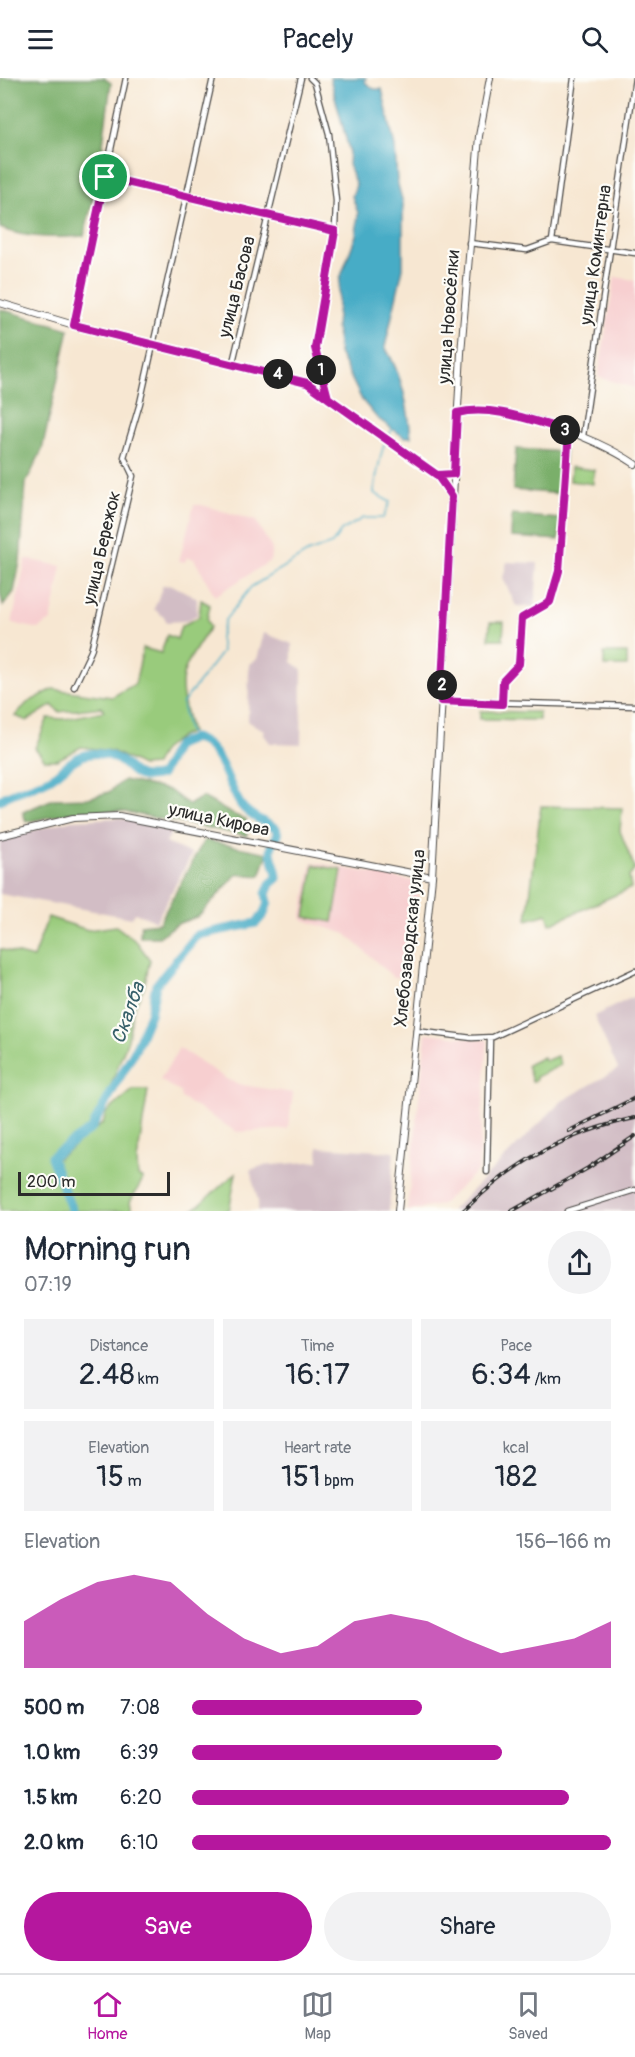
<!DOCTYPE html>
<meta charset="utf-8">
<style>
body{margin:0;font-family:Pangolin,sans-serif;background:#f2f2f3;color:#1f2937;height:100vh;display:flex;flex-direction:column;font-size:22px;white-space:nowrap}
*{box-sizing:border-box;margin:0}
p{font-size:20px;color:#747a83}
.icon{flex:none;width:33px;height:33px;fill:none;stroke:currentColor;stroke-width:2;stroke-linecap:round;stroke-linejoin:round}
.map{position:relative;height:1133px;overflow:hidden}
.side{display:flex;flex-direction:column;background:#fff;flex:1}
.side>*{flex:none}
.scale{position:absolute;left:18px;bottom:15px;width:152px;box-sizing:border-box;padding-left:6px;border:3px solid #2b2b2b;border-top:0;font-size:16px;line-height:21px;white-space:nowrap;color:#2b2b2b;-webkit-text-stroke:4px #fdfcf7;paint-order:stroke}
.pin{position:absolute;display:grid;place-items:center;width:51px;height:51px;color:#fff;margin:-26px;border:3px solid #fff;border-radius:50%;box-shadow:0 2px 6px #0007}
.km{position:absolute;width:30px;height:30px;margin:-15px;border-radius:50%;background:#222;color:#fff;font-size:16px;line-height:30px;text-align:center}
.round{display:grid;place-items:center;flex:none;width:63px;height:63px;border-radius:32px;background:#f2f2f3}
.head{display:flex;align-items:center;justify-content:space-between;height:102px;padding:0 24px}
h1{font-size:33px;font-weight:600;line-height:45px}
.figures{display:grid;grid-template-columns:repeat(3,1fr);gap:9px;height:102px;padding:6px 24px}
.figures div{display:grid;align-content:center;border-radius:0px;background:#f2f2f3;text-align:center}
.figures b{font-size:30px;font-weight:600}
.figures small{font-size:16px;font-weight:400}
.figures p{font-size:16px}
.chart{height:168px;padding:12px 24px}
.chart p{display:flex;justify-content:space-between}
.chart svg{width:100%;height:108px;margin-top:6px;fill:#b5179e;opacity:.7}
.button{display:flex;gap:12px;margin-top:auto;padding:12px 24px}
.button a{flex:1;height:69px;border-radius:36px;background:#b5179e;color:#fff;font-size:24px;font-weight:600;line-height:69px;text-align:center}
.button a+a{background:#f2f2f3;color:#1f2937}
ul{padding:0 24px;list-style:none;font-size:20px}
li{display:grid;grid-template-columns:96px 72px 1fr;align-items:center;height:45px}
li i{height:15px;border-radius:8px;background:#b5179e}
header{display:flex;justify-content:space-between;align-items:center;height:78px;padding:0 24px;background:#fff;font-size:27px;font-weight:600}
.tabs{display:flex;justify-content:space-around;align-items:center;height:84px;border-top:2px solid #e0e1e3;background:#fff;font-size:16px;color:#747a83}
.tabs a{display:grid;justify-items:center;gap:3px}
.tabs .selected{color:#b5179e}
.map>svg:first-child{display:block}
</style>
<header><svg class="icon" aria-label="menu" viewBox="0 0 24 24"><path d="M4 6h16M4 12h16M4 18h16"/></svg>Pacely<svg class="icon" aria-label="search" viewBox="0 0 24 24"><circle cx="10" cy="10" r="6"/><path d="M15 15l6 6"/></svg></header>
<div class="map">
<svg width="635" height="1133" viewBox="0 0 635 1133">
<rect width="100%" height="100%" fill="#fdfcf7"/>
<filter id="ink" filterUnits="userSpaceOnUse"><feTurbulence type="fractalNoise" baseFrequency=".0167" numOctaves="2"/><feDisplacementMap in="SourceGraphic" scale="12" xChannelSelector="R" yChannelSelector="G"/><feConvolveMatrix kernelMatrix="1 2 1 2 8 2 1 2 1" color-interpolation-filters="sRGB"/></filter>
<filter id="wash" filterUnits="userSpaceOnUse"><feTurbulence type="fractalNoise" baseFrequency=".008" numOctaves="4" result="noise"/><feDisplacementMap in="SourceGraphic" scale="24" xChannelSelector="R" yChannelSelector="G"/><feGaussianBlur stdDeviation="1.35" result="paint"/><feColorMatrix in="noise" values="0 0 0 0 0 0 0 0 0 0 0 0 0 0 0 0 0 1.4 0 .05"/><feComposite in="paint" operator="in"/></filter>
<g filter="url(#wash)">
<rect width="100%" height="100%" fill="#f7e7d2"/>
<path fill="#f7cfd0" d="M615 199 635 202V310L598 299Z
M194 427H202L256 443 272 471 270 483 215 518 194 481 187 479 185 484 179 483Z
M26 481 62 488 51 543 38 551 12 545Z
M312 784 420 804 408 899H393L346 856 301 841Z
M426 955 488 962 478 1092 441 1127 407 1133Z
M179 970 228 1002 242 1007 293 1015 288 1051 237 1054 181 1020 180 1014 160 1002Z"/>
<path fill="#d2bdc5" d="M507 484 538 485 535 529 516 528 503 500Z
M163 507 174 508 197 520V537L186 543 166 544 165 540 154 531Z
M264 555 292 566V584L302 591 301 666 270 665 264 657V652L248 644 249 586 257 581Z
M118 740 174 749 166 765 192 776 156 843 135 835 132 840 0 816V761L72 742Z
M635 918V1133H451L562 1023 618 991 594 938Z
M318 1069 394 1074 389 1133H258V1123L250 1092 262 1088 319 1083Z"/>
<path fill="#99cb7b" stroke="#627b53" stroke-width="1.5" d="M571 389 594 392 593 406 570 403Z
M201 522 210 527 207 542 210 549C178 599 176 596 191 654 173 662 162 669 155 687L142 688 112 673 81 669 57 682H45L35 670 48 640 65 641 104 633 102 629 59 634 52 627 27 643 15 638 27 625 53 611 112 619 135 606 143 570 161 575 167 557 177 561 181 548 199 539Z
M490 544H504L503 561H489Z
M604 575H627V588H604Z
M480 633 539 634V642L480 641Z
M541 728 622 730 620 753 635 791 629 799 631 810 550 846 547 836 527 842Z
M314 787 342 792 333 844 305 839Z
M48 839 88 852 116 848 137 864 150 882 144 909 133 932 128 961 104 1026 91 1051 51 1080 72 1133H0V871L33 880Z
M557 978 561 987 536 999V1002L532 1004 527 987 543 979 545 983Z
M133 1012H148L137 1083 138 1098 143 1101 130 1124 132 1133H76L56 1082 103 1045 106 1035Z
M236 1095 229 1133H192Z"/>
<path fill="#7aaf6b" stroke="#526d4b" stroke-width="1.5" d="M0 0H104L111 5 101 81 92 88 99 97 84 158C56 160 27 161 0 150Z
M0 231 69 251 42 372 26 405 20 484 14 514 3 528 0 514Z
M516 371 565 374 562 416 513 412Z
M512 437 560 441 559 462 511 459Z
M124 702 169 712 189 727 202 719C218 726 228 737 246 741L248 758 120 733 73 734 26 744 23 734 53 721 88 720 109 714Z
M204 762 268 775 260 798 237 796 199 838 177 846 159 859H140L141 847 159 845Z"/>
<path fill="#46acc6" stroke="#386c78" stroke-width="1.5" d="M330 0H366L365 4 374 11H382L395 69 397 103 403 125V190L385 269C402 297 408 327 411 359H404L377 340 362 322 339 275 336 249 340 201 356 157 358 135 352 118 356 107 348 87 349 72Z"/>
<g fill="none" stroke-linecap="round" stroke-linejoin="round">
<path stroke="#46acc6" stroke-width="1.5" d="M387 360 394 349
M194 660 188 653 182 626 222 574 220 559 225 542 251 509 307 475 332 466 341 453 363 440H383L390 424 374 415C374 409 382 369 385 365"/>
<path stroke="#46acc6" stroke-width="9" d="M0 722C15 712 35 710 51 700 64 692 73 678 90 676 95 675 108 676 113 679 134 688 130 705 161 697L177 667 194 660C222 668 226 705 241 727 248 737 265 745 276 750L278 757C263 775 277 783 277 800L270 806 266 816 268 824 264 836 256 845 197 857 156 907 150 936 135 972 91 1051 51 1079 72 1133"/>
</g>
</g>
<g filter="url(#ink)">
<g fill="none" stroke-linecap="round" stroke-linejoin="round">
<g stroke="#4a4744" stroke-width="7">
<path id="street" d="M310 0 315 5 329 56 336 123 335 152 315 270 328 320
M105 99 335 152
M552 163 574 0
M469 165 527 172 552 163 635 175
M74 247 126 0
M233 284 301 0
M583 358 635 0
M74 609 91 573 133 398 124 379 140 325 213 0
M441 623 635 628
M502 626 503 603 519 586 522 540 550 524 559 493 569 353
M416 953 472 960 493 959 635 893
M487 1094 490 960
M567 1133 635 1112"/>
</g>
<g stroke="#4a4744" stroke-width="8">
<path id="secondary" d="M0 225 74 247 307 305 437 397 452 417
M457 335C505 324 595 359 635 386
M0 758 73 740 119 738 432 799
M398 1133 432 799 461 275 479 58 490 0"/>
</g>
<use href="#street" stroke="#fff" stroke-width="4.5"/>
<use href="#secondary" stroke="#fff" stroke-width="6"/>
<g stroke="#2b2b2b" stroke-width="4">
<path id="rail" d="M569 1053 635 1020
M463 1133C514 1084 565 1055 635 1040
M512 1133 588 1090 635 1058"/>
</g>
<use href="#rail" stroke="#fdfcf7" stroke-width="1.5" stroke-dasharray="4.5" stroke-linecap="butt"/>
</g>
</g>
<g fill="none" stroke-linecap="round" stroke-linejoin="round" filter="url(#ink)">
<g stroke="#fff" stroke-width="12">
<path id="route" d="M105 99 335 153 315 270 328 320 437 397 452 418 441 623 502 626 503 603 519 586 522 540 550 524 559 493 569 353C535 344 493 326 457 335L454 396 437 397 307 305 74 247 105 99"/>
</g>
<use href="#route" stroke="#b5179e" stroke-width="8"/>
</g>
<g text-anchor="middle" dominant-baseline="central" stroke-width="4.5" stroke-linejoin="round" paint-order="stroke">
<g font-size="18" fill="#2b2b2b" stroke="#fdfcf7">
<text transform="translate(596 177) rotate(-82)">улица Коминтерна</text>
<text transform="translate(237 209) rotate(-76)">улица Басова</text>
<text transform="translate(449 239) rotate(-86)">улица Новосёлки</text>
<text transform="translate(102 470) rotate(-77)">улица Бережок</text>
<text transform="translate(219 742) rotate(12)">улица Кирова</text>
<text transform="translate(410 860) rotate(-84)">Хлебозаводская улица</text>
</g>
<g font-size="20" font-style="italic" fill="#365f69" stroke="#fdfcf7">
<text transform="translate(128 935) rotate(-70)">Скалба</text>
</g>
</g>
</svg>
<div class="scale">200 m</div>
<div class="pin" style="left:105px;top:99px;background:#1e9e55"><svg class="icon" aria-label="arrive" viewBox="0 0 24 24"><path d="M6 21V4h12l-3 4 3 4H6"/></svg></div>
<b class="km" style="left:321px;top:292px">1</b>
<b class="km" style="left:442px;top:607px">2</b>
<b class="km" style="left:565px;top:352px">3</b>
<b class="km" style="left:278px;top:296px">4</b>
</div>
<section class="side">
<div class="head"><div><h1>Morning run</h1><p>07:19</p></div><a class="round"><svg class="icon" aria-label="share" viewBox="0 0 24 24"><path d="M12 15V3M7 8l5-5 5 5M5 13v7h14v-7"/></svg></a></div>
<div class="figures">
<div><p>Distance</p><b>2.48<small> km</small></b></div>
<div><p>Time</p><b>16:17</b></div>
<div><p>Pace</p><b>6:34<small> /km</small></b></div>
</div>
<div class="figures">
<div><p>Elevation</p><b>15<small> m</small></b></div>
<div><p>Heart rate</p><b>151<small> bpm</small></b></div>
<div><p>kcal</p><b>182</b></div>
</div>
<div class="chart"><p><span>Elevation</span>156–166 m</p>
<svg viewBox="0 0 160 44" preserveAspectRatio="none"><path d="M0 44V25L10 16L20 9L30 6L40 9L50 22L60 32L70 38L80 35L90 25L100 22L110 25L120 32L130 38L140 35L150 32L160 25V44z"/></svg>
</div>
<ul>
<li><b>500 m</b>7:08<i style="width:55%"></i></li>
<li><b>1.0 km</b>6:39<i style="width:74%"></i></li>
<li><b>1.5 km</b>6:20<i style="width:90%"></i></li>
<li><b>2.0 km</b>6:10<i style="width:100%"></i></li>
</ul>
<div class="button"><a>Save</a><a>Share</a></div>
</section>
<nav class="tabs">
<a class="selected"><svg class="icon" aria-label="home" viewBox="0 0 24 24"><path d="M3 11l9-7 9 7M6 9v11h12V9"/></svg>Home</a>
<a><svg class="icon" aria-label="map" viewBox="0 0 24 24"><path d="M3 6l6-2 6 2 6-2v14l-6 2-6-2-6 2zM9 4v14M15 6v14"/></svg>Map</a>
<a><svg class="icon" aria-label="saved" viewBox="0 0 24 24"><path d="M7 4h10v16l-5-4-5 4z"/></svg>Saved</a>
</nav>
